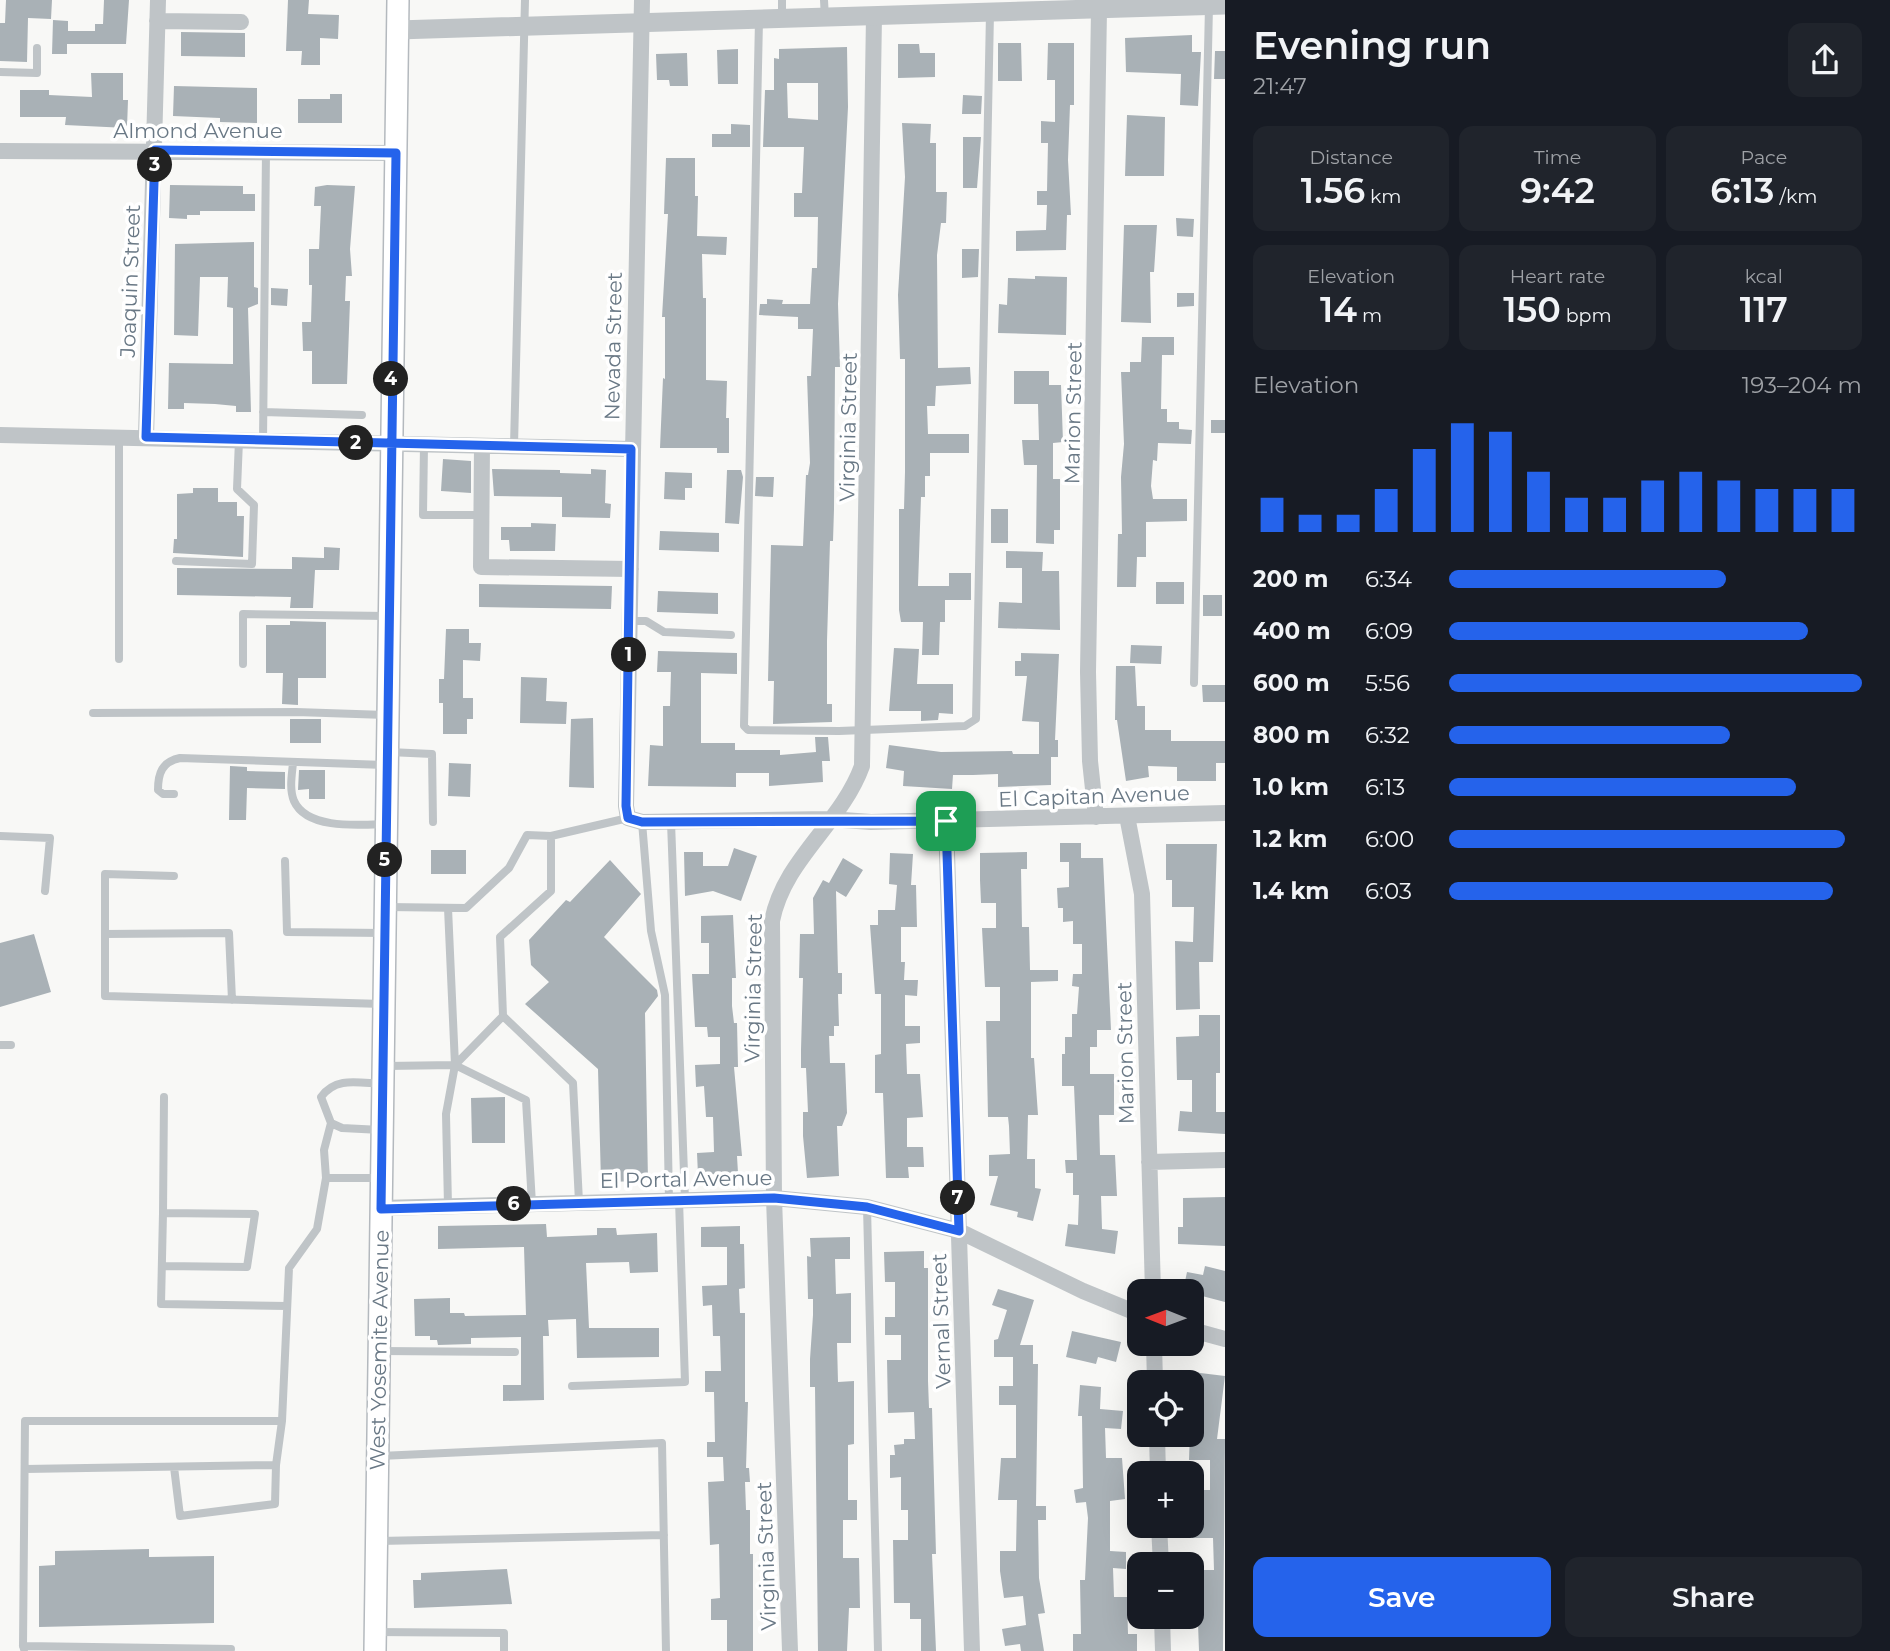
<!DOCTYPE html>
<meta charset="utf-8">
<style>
body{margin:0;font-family:Montserrat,sans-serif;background:#20242c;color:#f1f3f6;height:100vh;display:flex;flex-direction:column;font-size:26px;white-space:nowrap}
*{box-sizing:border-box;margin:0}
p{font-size:23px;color:#9ea1a6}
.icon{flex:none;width:38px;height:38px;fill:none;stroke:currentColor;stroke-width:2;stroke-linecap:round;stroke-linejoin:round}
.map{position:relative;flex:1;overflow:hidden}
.side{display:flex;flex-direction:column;background:#171b24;width:665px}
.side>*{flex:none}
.needle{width:46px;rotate:271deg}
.controls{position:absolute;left:1127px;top:1279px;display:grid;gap:14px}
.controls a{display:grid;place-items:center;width:77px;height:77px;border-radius:14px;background:#171b24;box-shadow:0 7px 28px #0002;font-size:35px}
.pin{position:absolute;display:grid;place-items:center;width:60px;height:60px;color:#fff;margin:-30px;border-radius:14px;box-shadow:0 4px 10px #0006}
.km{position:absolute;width:35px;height:35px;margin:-18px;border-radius:50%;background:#222;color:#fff;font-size:19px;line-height:35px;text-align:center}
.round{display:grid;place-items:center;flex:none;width:74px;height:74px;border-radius:14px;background:#20242c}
.overview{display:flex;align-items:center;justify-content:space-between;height:119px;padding:0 28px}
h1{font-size:38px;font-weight:600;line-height:52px}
.metrics{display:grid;grid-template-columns:repeat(3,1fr);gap:10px;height:119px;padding:7px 28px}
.metrics div{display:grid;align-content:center;border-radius:14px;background:#20242c;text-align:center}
.metrics b{font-size:35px;font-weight:600}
.metrics small{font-size:19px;font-weight:400}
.metrics p{font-size:19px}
.chart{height:196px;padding:14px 28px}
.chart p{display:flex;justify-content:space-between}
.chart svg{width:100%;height:126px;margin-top:7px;stroke:#2563eb;stroke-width:6}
.button{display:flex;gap:14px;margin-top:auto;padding:14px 28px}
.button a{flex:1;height:80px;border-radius:14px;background:#2563eb;color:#fff;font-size:28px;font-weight:600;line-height:80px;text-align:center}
.button a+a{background:#20242c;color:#f1f3f6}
ul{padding:0 28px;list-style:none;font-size:23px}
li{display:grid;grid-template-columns:112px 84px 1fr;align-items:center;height:52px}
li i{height:18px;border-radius:9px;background:#2563eb}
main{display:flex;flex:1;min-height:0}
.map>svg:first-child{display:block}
</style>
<main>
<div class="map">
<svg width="1225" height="1651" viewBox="0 0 1225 1651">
<rect width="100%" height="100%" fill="#f8f8f6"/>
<path fill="#a9b1b6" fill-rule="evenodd" d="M6 0H52L51 19 28 18 27 62 0 61V23H5Z
M104 0H129L126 44H67V54H52L53 20 68 21V31H95V24H103Z
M288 0H309L308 14 339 15 338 39 320 38V65H301L302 51H286Z
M181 32 245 33V57L181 56Z
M1192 35V52H1201L1198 106 1180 105 1181 74 1126 72 1125 38Z
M998 43H1021L1022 81H998Z
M1048 43H1074V105H1070L1068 160 1071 215H1067L1066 250 1016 251V231L1046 230 1047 205H1037V191H1047L1048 143H1041V121L1055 122V80H1047Z
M898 44H919L920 53H935V77L898 78Z
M847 47 848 107 838 304 840 367H835L834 509 833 541H830L827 641V704H832V722L773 724 774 681H768L771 545 803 546 806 475H808L810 463 807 376H811L813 329H798V317L759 315 760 304H767V299L783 300 782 304H810L812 268H817L818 217H794V193H802L804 147H763L765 90H774V58L779 59V49ZM787 83H818V120L788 118Z
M738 49V84H718L717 50Z
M1215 51H1225V79H1214Z
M687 53 688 86H670L669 80H657L656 54Z
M91 73H123V100H128L127 128 65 125 66 117H20V90H49V95L92 97Z
M174 86 257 88V123L220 122V118L173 116Z
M330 94H342V123H298V99H330Z
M963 95 982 96 981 114H962Z
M1127 115 1165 117 1164 176H1125Z
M902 123 931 124 930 143H936V192H947L946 223H941L937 255 938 368 970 367 971 384 936 386 935 406H927L928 434H969V453H930V476H925V497H921L918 586H949V573H971V600H945V622H940L939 655H922L923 622H901L899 610V509H904L905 472V359H900L898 295 905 177Z
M731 124 750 125V147H712V134H731Z
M963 137H981L977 188H963Z
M666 158H695V196H698L697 236 727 237 726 255 702 254 703 298H706V380L727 381 726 418H729V453H717V448H660L663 378 665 379V317H662L668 214H664Z
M170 185 243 186V194H255V211H200V215H187V219L169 218Z
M327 185 355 186 350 249 352 276H346L345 301H350L347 384H312V351H303L302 322H311L312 285H309V249H319L321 206H314L315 187Z
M1176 218 1194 219 1193 237 1177 236Z
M1124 225H1157L1154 272H1150L1151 323 1121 322Z
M254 242V287L258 288V304L248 308 251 412H236V406L215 404 184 403V409H168L169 363 233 364V308L227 307 228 277H200L198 336 174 335 175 244Z
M962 249H979L978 277 962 278Z
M1035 276 1067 277 1066 335 998 333 999 304 1007 305 1008 278 1035 279Z
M271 288 288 289 287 306 271 305Z
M1177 293H1194V306L1177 307Z
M1142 337H1174V355H1162L1161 409H1167V422H1179V429L1192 430 1191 444 1158 443 1157 461 1153 460 1151 486 1153 499H1187V521L1146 522V557H1137L1136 587H1117L1118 534H1122L1121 477 1124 444 1121 372H1130V362H1141Z
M1014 371H1049V385H1061L1063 442 1053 443V479H1060V530H1054V544L1036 543 1037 465H1024L1022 440H1039L1038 404H1014Z
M1211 420H1225V433H1211Z
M443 459 471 461V493L441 491Z
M492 469 560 470V473L591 474V469L606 470 605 503 611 504 610 518 562 517V497L494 496Z
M727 470H741L743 477 739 524 725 523Z
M665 472 692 473V488H685V500L664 499Z
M756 477H774L773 497 755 496Z
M193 488H218V502H237V516H244L243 557 173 553 174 539H177V494L193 493Z
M991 509H1008V543H991Z
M531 523 556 524 555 551H510L509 540H501V527H531Z
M660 531 719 533V552L659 550Z
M324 547 340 548 339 570H315L313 608H290L291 597 177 595V568L292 569V557L324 558Z
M1006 551 1043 552 1042 571H1059L1060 630 998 628 999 602 1022 603V568H1006Z
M1156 582H1184V604H1156Z
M479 584 612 586 611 609 479 607Z
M658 591 718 593V614L657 612Z
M1203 595H1222V616H1203Z
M290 621 326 622V678H298V705L282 704 283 673H266V625H290Z
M446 629H469V643H481L480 661 463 660V698H473V719H467V734H443V703H439V679H444Z
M1131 645 1162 646 1161 664 1130 663Z
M894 648 919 649 917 684H953V714L939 713 938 720 921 721V711H889Z
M658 651 737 653V674L701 673V743H735V750H780V755L816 752 815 737H828L830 761H822L823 782 769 786V773H736V787L648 786 650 745 663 746V706H670L671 672H657Z
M1021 653 1059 654 1055 740H1058V757H1051V785L998 787V774L973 775H953L952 789 903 786 904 771 886 768 889 745 941 752 1012 751 1013 754H1039V722L1022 721 1027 676H1015V661H1021Z
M1116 666H1135L1137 706H1145V730H1171V741H1225V763H1216V781H1177V767L1148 766 1149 777 1126 781 1117 720H1115Z
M521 677 547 678 546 701 567 702 566 724 520 723Z
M1202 685H1225V702H1203Z
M593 718 594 788 569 787 571 719Z
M290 719H321V743H290Z
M449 763 471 764 470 797 448 796Z
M230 766 247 767V771L285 772V789L247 788 246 820H229Z
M299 770H325V799H309V789L298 790Z
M1060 843H1081V858H1103L1111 1030H1097V1047H1090V1074H1114V1115H1099L1100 1155H1115L1117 1196H1101L1102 1229 1118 1231 1115 1254 1065 1246 1068 1224 1078 1225 1079 1195H1073V1173H1066L1065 1160H1077L1076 1133 1074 1086H1062V1054H1065V1037H1072V1014H1077L1079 987 1072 986 1073 974H1082V944H1073V921L1063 922V908H1058L1057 888 1069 887V862H1060Z
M1166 844H1217L1213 962H1199L1200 1009 1176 1010 1175 941 1193 942 1194 907H1172V880H1166Z
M734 848 757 856 741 901 713 891 685 896 684 852H703V866H728Z
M431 850H466V874H431Z
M1027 852V869H1021L1022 927H1029L1030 970H1058V981L1031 982V1058H1034L1038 1115H1028L1027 1159H1035V1188L1041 1189 1033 1221 1017 1217 1018 1212 990 1205 998 1176H989V1155L1010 1154 1009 1126 1008 1117H988L986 1021H1000V987H985L982 928H996V903H981L980 880V853Z
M890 853 913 854 911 885H916L917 927H901V962H905L904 980H918L917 996 905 995V1026H920V1043L906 1044 907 1074H920L923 1117 907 1118V1147H923L924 1167H908L909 1178H886L883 1093H875V1055L881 1054V994H875L870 925H878V910H895L897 885 889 884Z
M843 858 863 870 846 897 836 891 838 973H842V994H838L839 1026H834V1036H829L830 1063H845L847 1113 842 1126H837L839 1176 807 1178 803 1136V1112H808L806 1068H801V1050L803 978H799L800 934H814L813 898 823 880 829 883Z
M610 860 641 894 604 937 657 990 658 996 645 1013 648 1181 601 1182 598 1069 525 1004 549 982 531 965 529 940 566 900 570 902Z
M733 915 736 978H732V1006L734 1023H737L738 1067H734L742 1156H737L738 1173 698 1175 697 1153 714 1152 713 1117H706L704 1086 696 1087 695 1065 720 1064V1037H708L707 1027H695L692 974H709V943H701V916Z
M34 934 51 992 0 1007V943Z
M1199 1015H1220V1073H1216V1112H1225V1134L1178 1131 1180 1111 1192 1112V1080H1177L1176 1037 1199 1036Z
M505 1097V1143H472L471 1098Z
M1225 1197V1246L1178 1244V1227H1183V1198Z
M546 1224 547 1237 597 1235V1228H616L617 1235 657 1233 658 1272 630 1273 629 1262 586 1263 589 1328H659V1357L577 1358 576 1319 548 1320 549 1336H543L544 1400 503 1401V1385H521V1337L471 1338V1344L438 1345 437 1340H430V1336H415L414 1299 450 1298V1313H464L465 1316 526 1315 524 1247 438 1249V1226Z
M740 1226V1244H744L745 1288 739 1289 740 1313H745V1402H748L746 1468H749L750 1482H745L746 1510H750V1554H753V1651H727V1620H711V1599L720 1598 719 1544 710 1545 708 1482 724 1481 723 1457H707V1442H715L714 1392H705V1371H721L720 1336H713L712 1305 703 1306 702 1286 727 1285V1247H701V1227Z
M850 1237V1259H835L836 1294 851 1293V1343H837L838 1382 854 1381V1444L848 1445V1500H857V1520H843V1558H859L860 1608H849L847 1651H818L815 1387H810V1359L813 1315V1299H808L807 1256 811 1257 810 1238Z
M924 1251V1268H928V1381L929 1408H932L936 1554H932L936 1651H921V1619H910V1603H894L893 1540H908V1510H901V1477L890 1478V1455H895L894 1445 904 1444V1439H915L914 1412 888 1413 887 1360H901V1335H885V1317H895V1282H885L884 1252Z
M1205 1266 1225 1271V1302L1183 1291 1187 1272 1203 1275Z
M998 1289 1034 1300 1020 1345H1033V1364H1038L1036 1506H1046V1520H1038L1039 1578 1045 1613 1038 1614 1044 1651H1021L1020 1644 1005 1646 1002 1629 1026 1625 1023 1596 1004 1598 1000 1571V1551H1016L1017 1500H998L1001 1458H1016V1405H999V1386H1013V1357H994V1340L998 1339 1007 1310 992 1305Z
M1072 1331 1121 1342 1116 1362 1098 1357 1096 1364 1066 1357Z
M1192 1372 1225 1376 1217 1439H1225L1223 1651H1199L1198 1623H1192L1193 1570H1214L1213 1538H1192L1195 1490H1210V1460H1189Z
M1080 1385 1101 1387 1100 1409 1123 1411 1121 1429 1105 1428 1106 1458H1122L1125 1499 1110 1501V1551L1126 1552V1569L1113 1568 1114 1597H1127L1128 1634H1137V1651H1073V1634H1081L1080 1580H1085L1088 1518 1086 1502 1076 1503 1074 1490 1083 1488 1082 1416H1078Z
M149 1549V1557L214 1556V1623L39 1627V1566L55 1565V1551Z
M507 1569 512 1604 414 1608 413 1580H421V1573Z"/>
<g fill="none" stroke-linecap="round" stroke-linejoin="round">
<g stroke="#b4b9be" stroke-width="24">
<path id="secondary" d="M375 1651 398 0"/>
</g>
<path stroke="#bfc4c7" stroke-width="8" d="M824 0 825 18
M782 19V0
M759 20 744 726 748 730 839 731 965 726 976 719 990 13
M0 72 37 73V48
M263 412 362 415
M263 441 266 151
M424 445 423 515H482
M514 446 525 0
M176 561 252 564 254 505 237 489 239 440
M630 621H646L664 632 731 635
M119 659V437
M243 664V614L387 616
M1194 683 1209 6
M93 713 296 712 386 715
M389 752 432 754 433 822
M293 763C292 774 289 789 294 801 307 830 360 825 385 824
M174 794H163L158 790C158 773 162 762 180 758L385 765
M642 822 651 931 665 995 669 1200
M671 822 685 1200
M0 836 50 838 45 891
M551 836 628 818
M285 861 287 932 384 933
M174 876 105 874V996L383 1004
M105 934 229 933 232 1000
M503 1016 573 1083 579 1202
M0 1045H11
M455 1065 526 1100 532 1204
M386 1066 455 1065 503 1016 500 937 551 891V836L527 835 509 868 466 908 387 907
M381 1130 342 1128 331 1123 321 1097C336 1076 359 1083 382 1084
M326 1178 324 1150 331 1123
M448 1206 446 1114 455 1065 448 908
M867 1207 878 1651
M163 1213 164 1097
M162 1266 247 1267 255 1214 163 1213 161 1304 287 1306
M382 1351 515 1352
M572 1386 685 1382 679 1200
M282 1421 289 1268 317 1229 326 1178H381
M380 1456 662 1443 666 1651
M174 1467 180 1516 275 1504 276 1465
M379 1541 664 1535
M375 1632 504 1633V1651
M23 1646 25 1421H282L276 1465 25 1469
M24 1649 23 1646 231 1649"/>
<path stroke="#bfc4c7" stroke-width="16" d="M642 0 626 806 628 818 642 822 829 819 871 822 1225 813
M157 21 241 22
M0 151 396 153
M0 435 631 449
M146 437 158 0
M482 446 481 567 631 569
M1127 816 1142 894 1153 1292
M1096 817 1090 761 1088 672 1099 10
M946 821 972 1651
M1149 1162 1225 1160
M381 1208 774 1198 867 1207 959 1231 1083 1291 1139 1314
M1192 1330 1225 1339
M1154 1344 1155 1382
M1157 1435 1158 1474
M1159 1526 1161 1564
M1162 1617 1163 1651
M790 1651 774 1198 772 921C784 859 841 824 862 766L874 16"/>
<path stroke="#bfc4c7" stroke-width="19" d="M397 30 1225 5"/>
<use href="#secondary" stroke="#fff" stroke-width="21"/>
</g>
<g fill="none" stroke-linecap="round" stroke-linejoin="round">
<g stroke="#fff" stroke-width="14">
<path id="route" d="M946 821 642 822 628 818 626 806 631 449 146 437 155 150 396 153 381 1209 774 1198 867 1207 959 1231 946 821"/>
</g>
<use href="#route" stroke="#2563eb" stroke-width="9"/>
</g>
<g text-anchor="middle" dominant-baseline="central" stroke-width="7" stroke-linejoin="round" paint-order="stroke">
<g font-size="21" fill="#697885" stroke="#fff">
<text x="198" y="130">Almond Avenue</text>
<text transform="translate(130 281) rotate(-88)">Joaquin Street</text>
<text transform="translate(613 346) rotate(-89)">Nevada Street</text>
<text transform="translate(1073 413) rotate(-89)">Marion Street</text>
<text transform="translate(848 427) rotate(-89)">Virginia Street</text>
<text transform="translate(1094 796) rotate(-2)">El Capitan Avenue</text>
<text transform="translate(753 988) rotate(-89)">Virginia Street</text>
<text transform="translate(1125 1053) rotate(-91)">Marion Street</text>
<text transform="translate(686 1179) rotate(-1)">El Portal Avenue</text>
<text transform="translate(941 1321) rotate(-92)">Vernal Street</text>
<text transform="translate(379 1350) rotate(-89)">West Yosemite Avenue</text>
<text transform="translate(766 1556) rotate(-92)">Virginia Street</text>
</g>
</g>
</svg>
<div class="controls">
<a><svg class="needle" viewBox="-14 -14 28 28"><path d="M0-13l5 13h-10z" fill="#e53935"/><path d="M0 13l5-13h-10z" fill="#9ea1a6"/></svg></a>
<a><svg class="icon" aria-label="locate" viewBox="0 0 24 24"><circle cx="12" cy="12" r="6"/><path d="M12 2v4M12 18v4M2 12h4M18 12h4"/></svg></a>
<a>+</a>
<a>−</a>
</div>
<div class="pin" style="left:946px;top:821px;background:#1e9e55"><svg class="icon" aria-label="arrive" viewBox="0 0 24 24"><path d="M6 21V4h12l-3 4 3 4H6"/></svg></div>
<b class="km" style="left:629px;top:655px">1</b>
<b class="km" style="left:356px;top:443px">2</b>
<b class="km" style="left:155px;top:165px">3</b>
<b class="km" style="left:391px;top:379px">4</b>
<b class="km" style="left:385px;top:860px">5</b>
<b class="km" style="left:514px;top:1204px">6</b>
<b class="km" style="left:958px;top:1198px">7</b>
</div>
<section class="side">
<div class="overview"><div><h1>Evening run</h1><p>21:47</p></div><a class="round"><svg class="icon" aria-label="share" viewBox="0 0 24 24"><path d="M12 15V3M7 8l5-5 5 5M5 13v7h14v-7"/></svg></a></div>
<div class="metrics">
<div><p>Distance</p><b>1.56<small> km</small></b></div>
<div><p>Time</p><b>9:42</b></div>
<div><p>Pace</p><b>6:13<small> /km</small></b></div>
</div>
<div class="metrics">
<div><p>Elevation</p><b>14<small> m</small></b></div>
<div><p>Heart rate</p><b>150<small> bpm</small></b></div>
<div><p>kcal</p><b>117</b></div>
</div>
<div class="chart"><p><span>Elevation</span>193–204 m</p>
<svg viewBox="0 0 160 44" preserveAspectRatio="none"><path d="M5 44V32M15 44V38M25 44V38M35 44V29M45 44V15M55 44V6M65 44V9M75 44V23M85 44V32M95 44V32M105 44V26M115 44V23M125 44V26M135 44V29M145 44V29M155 44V29"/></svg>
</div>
<ul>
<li><b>200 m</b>6:34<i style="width:67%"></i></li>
<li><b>400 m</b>6:09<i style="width:87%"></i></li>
<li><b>600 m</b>5:56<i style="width:100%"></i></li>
<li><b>800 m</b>6:32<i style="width:68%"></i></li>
<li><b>1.0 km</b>6:13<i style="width:84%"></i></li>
<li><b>1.2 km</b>6:00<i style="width:96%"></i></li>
<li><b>1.4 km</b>6:03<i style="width:93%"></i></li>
</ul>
<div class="button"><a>Save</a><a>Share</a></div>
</section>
</main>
